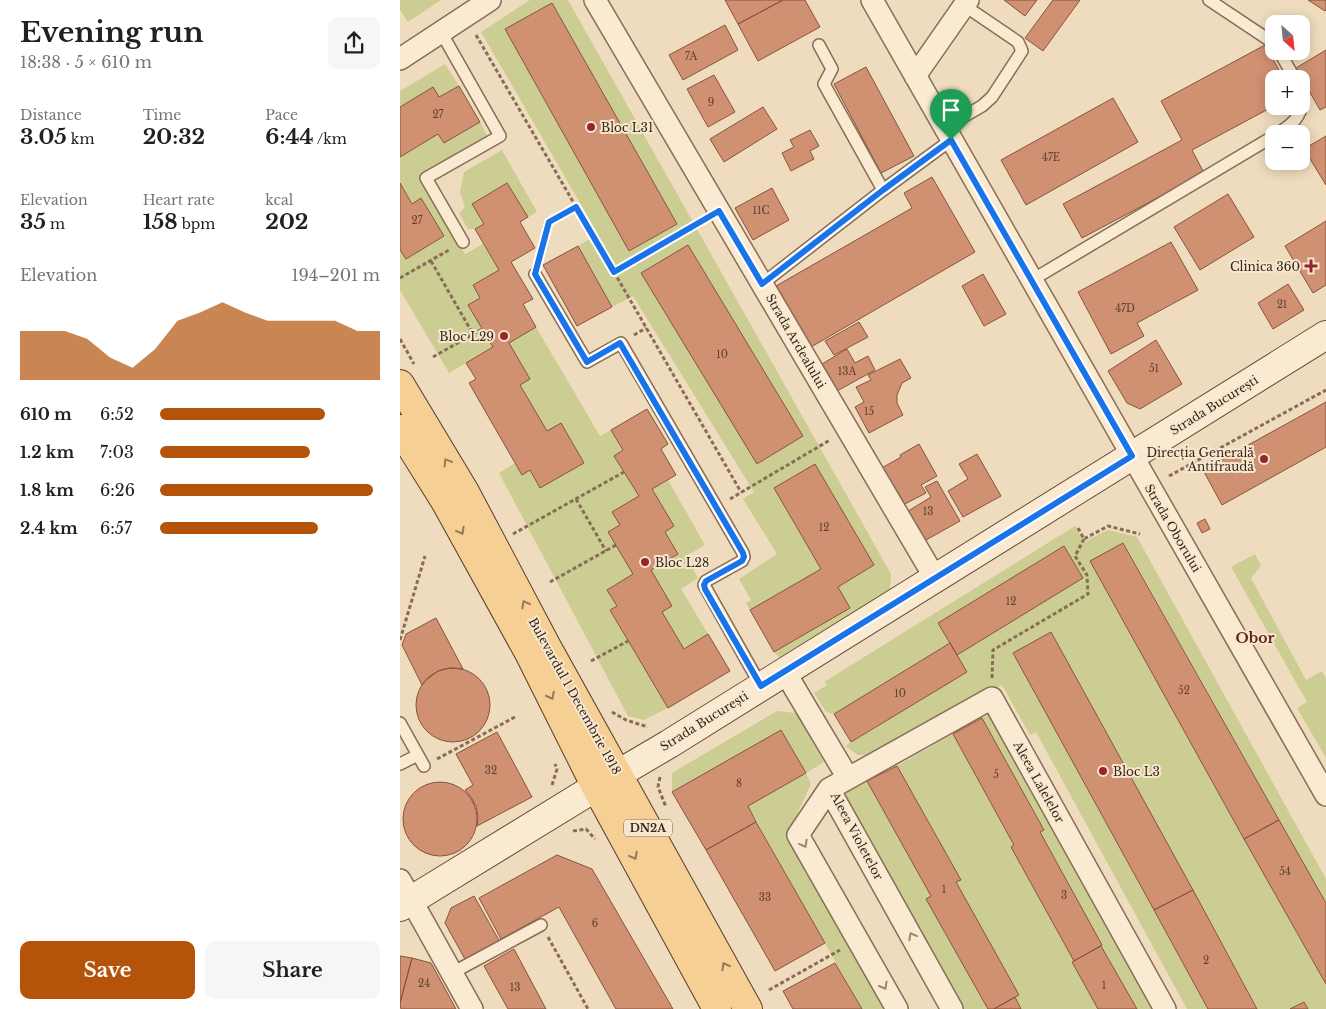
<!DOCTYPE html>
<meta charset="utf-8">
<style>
body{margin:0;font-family:"Libre Baskerville",serif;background:#f6f6f6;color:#202124;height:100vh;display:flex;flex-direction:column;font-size:19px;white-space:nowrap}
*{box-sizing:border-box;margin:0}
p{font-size:16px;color:#757577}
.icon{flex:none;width:28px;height:28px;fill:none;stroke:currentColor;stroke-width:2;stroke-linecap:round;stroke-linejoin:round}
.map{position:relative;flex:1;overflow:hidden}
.panel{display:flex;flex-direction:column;background:#fff;width:400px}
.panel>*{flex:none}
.needle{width:32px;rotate:153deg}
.tools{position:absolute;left:865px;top:15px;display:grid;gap:10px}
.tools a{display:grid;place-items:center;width:45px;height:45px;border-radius:10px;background:#fff;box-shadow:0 2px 12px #0003;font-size:25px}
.pin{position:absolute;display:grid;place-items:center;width:42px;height:42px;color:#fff;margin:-51px -21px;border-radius:50% 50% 50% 0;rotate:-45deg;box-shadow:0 0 5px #0007}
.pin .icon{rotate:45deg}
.round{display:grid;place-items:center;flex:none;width:52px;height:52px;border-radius:10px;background:#f6f6f6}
.head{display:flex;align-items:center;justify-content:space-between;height:85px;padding:0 20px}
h1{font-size:28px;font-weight:700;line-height:38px}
.metrics{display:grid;grid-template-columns:repeat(3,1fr);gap:8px;height:85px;padding:5px 20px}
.metrics div{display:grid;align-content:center}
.metrics b{font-size:21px;font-weight:700}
.metrics small{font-size:14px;font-weight:400}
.metrics p{font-size:14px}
.chart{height:140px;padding:10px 20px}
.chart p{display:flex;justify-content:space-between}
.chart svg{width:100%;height:90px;margin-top:5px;fill:#b45309;opacity:.7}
.cta{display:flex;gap:10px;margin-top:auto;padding:10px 20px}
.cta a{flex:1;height:58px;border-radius:10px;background:#b45309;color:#fff;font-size:20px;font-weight:700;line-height:58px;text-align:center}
.cta a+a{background:#f6f6f6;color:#202124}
ul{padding:0 20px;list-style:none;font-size:16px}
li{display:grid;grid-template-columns:80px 60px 1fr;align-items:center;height:38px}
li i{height:12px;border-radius:6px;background:#b45309}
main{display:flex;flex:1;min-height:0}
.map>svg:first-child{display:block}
</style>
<main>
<section class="panel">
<div class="head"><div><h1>Evening run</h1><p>18:38 · 5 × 610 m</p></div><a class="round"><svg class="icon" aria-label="share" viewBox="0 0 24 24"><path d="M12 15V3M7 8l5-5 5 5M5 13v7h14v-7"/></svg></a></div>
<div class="metrics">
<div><p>Distance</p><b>3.05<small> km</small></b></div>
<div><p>Time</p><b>20:32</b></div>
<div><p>Pace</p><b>6:44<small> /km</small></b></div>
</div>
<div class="metrics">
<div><p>Elevation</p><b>35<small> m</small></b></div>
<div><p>Heart rate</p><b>158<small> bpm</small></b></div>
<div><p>kcal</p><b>202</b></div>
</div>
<div class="chart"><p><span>Elevation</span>194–201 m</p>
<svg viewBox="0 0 160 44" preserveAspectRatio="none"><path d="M0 44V20L10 20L20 20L30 24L40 33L50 38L60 29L70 15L80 11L90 6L100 11L110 15L120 15L130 15L140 15L150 20L160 20V44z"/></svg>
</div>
<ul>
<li><b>610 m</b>6:52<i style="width:75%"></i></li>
<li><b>1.2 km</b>7:03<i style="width:68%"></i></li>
<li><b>1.8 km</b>6:26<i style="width:97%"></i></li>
<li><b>2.4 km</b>6:57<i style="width:72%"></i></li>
</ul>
<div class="cta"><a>Save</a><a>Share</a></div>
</section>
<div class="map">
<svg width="926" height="1009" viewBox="0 0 926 1009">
<rect width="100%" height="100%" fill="#efdcbe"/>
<path fill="#cbcd92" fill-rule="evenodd" d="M0 0H41L8 22 0 10Z
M130 0H168L491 574 490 591 381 659 374 652 450 608 438 587 474 565 421 569 350 610 346 603 351 600 339 579 377 554 343 499 354 492 233 296 212 307 178 246 198 234 81 32ZM152 3 277 224 230 251 106 29ZM288 245 403 436 358 464 242 273Z
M45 64 59 86 39 97 33 87 0 107V91Z
M80 122 88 137 19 177 65 254 83 244 99 270 73 285 80 298 68 305 93 347 49 373 0 290V250L6 259 44 236 22 199 12 204 0 183V157L38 134 44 143Z
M102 150 137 212 128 217 107 183 72 204 84 224 75 229H68L59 213 65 207 60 192 64 172Z
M136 327 200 436 211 430 223 450 214 456 239 496 220 525 208 532 233 574 207 590 217 606 210 610 268 708 244 720 228 716 99 473 115 463 122 475 130 470 140 488 184 463 161 423 147 431 120 385 130 378 109 343Z
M268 480 305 545 286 556 298 578 281 589 308 634 284 649 262 612 272 606 251 570 278 554 265 532 274 526 252 489Z
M675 526 684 542 708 530 737 537 926 879V903L724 543 690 561 926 984V1009H908L904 1002 890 1009H857L651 632 613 653 808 1009H787L636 732 630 735 602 685 473 755H458L445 746 567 672 557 655 683 578 664 546 538 623 550 643 434 714 426 712 414 693 427 685 424 682Z
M855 554 861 566 851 578 906 680 922 671 926 678V758L897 708 907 702 831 567Z
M377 711 396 713 424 762 406 773 411 784 387 836 486 1009H462L348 806 406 773 381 731 272 792V773Z
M594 711 759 1009H737L701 946 702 945 640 832 644 829 582 718Z
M553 734 614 845 611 847 674 961 672 962 698 1009H621L615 997 619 995 556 882 561 880 497 766Z
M467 781 531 896 588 1009H563L443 794Z"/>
<path fill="#cf9172" stroke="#88533b" d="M325 0H383L338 24Z
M383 0H405L420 27 358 61 338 24Z
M604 0H637L625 16Z
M653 0H680L643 51 625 38Z
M908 0H926V10L925 11Z
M152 3 277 224 229 251 105 29Z
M325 25 338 50 283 80 269 55Z
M865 45 884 79H874V106L792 150 804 173 682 238 663 204 782 140 761 101Z
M926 50V107L920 110 896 68Z
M466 67 514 156 481 173 434 84Z
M314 75 335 112 308 127 287 89Z
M59 86 80 122 44 143 38 134 0 157V107L33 87 39 97Z
M713 98 738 142 626 205 601 160Z
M363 107 377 129 324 162 310 139Z
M410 130 419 146 410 151 414 159 391 171 382 153 394 147 390 140Z
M926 136V185L904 149Z
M532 177 575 252 411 347 376 286 512 208 504 193Z
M0 183 12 204 21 198 44 236 6 259 0 250Z
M107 183 128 217 120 222 135 248 111 262 133 299 123 304 136 327 109 343 130 379 120 385 147 431 161 423 184 463 140 488 130 470 122 475 69 383 76 379 66 363 93 347 68 305 80 298 73 285 99 270 75 229 84 224 72 204Z
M372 188 389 220 353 240 335 208Z
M828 194 854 237 800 270 774 227Z
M926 221V285L913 293 885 246Z
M771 242 798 290 737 323 744 336 711 354 678 292Z
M288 245 403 436 357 464 241 273Z
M178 246 212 307 177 326 143 265Z
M583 274 606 314 584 326 562 286Z
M888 284 904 310 873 329 858 303Z
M459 322 468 337 434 355 425 341Z
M756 340 782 384 740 409 727 403 708 371Z
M447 349 455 363 468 356 475 370 437 391 422 364Z
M500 359 511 378 502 383 497 395V403L503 415 469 433 455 407 464 402 456 387 471 380 468 375Z
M926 402V447L822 505 803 470Z
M247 409 268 444 261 449 276 475 252 489 274 526 265 532 278 554 251 570 272 606 262 612 284 649 308 634 330 671 268 708 210 610 217 606 207 590 233 574 208 532 220 525 212 512 239 496 214 456 223 450 211 430Z
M519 444 537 476 521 485 526 493 501 506 480 469 501 457 500 455Z
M577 454 601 496 563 517 548 491 568 479 559 464Z
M415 464 474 565 438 587 450 608 374 652 350 610 421 569 374 488Z
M537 481 560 521 526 540 517 535 505 513 531 497 525 487Z
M805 519 810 529 802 533 797 523Z
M723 543 879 820 844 839 690 561Z
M664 546 683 578 557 655 538 623Z
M36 618 63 669 50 668 38 671 26 680 22 685 2 645 6 634Z
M651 632 793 890 754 910 613 653Z
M550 643 567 672 451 742 434 714Z
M16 705a37 37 0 1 1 74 0a37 37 0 1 1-74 0Z
M582 718 644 830 640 832 702 945 674 961 611 847 614 845 553 734Z
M381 730 406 773 348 806 356 822 306 850 272 792Z
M97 732 132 797 77 826 78 816 76 806 71 797 65 790 73 785 56 754Z
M497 766 561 880 556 882 619 995 594 1009H588L526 899 531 896 467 781Z
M3 819a37 37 0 1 1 74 0a37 37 0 1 1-74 0Z
M879 820 926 903V984L844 839Z
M356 822 425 943 375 971 306 850Z
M157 855 192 869 273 1009H216L159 907 101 939 79 898Z
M793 890 857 1009H808L754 910Z
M74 896 100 942 66 961 45 923 51 908Z
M701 946 737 1009H698L672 962Z
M114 949 146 1009H108L84 966Z
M0 956 12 958 0 1003Z
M12 958 31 963 56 1009H1L0 1003Z
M435 963 462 1009H393L383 991Z
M615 997 621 1009H594Z
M904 1002 908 1009H890Z"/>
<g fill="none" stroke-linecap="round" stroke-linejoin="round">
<g stroke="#886d56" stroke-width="14">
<path id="lane" d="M809 0 869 40 874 46
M41 32 100 136 26 178 63 242
M419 45 432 69 424 84 483 190 551 140
M879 51 895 79
M544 128 582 106 592 97 622 51 618 42 565 6
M877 134C890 126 904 116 901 99
M135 274 187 362 221 343 343 553 344 557 342 561 306 581 304 585 361 686
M632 280 874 136
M362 284 483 190
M0 723 24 766
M0 764 18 755
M52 973 141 925"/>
</g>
<g stroke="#886d56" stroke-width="24">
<path id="street" d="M195 0 535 578
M472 0 926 795
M0 59 90 0
M515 76 568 0
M385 672 448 778
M429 789 552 1009
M0 880 72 1009
M497 1009 398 835 429 789 592 698 765 1009"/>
</g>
<g stroke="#6a4e39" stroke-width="30">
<path id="secondary" d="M218 774 269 744 926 335
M0 907 196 787"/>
</g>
<g stroke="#553b2b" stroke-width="30">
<path id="primary" d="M0 384 65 492 147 647 348 1009
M0 429 45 501 129 653 196 787 317 1009"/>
</g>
<path stroke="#886d56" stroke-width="3" stroke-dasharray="4 2.5" stroke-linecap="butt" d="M76 35 214 272 301 221
M139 259 149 222 176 207
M31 261 73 334
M214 272 341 492
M0 278 49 250
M234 335 246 328
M0 339 14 364
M33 357 82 329
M769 476 926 390
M176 499 206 551
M330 499 430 440
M678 528 684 539 708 526 740 534
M113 534 224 472
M150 582 216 545
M0 640 25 556
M191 661 228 641
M592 678 593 650 688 594 687 575 675 556 684 539
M212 712 226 720 248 727
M37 759 115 717
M260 777 258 787 266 807
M152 785 157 769 155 764
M173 831 186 829 195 839
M148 937 188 1009
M369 990 440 950"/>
<use href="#lane" stroke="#faead1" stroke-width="11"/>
<use href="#street" stroke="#faead1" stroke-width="21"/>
<use href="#secondary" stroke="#faead1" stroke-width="28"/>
<use href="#primary" stroke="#f5cf93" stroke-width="28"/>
</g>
<defs><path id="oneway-chevron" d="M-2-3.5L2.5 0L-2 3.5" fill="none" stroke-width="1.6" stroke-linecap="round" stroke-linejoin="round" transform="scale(1.25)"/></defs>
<g stroke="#967a57">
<use href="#oneway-chevron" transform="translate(47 462) rotate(-121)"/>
<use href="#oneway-chevron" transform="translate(61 531) rotate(61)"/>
<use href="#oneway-chevron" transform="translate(125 604) rotate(-118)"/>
<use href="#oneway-chevron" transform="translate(151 696) rotate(63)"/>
<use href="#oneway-chevron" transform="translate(234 856) rotate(62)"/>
<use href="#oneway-chevron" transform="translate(325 966) rotate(-119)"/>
</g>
<g stroke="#988876">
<use href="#oneway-chevron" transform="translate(404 844) rotate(61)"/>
<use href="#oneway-chevron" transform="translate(512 936) rotate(-119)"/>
<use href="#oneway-chevron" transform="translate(484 986) rotate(60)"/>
</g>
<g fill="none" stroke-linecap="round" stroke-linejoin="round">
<g stroke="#fff" stroke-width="10">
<path id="route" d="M551 140 732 456 361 686 305 589 304 585 306 581 342 561 344 557 343 553 220 343 187 362 135 274 149 222 176 207 214 272 319 211 362 284 483 190Z"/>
</g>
<use href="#route" stroke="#1a73e8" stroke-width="6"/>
</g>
<g fill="#99242e" stroke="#f7e7ce" stroke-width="2">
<circle cx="191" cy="127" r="5"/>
<path d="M908.5 258.5h5v5h5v5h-5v5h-5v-5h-5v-5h5z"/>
<circle cx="104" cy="336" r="5"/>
<circle cx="864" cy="459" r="5"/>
<circle cx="245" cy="562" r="5"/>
<circle cx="703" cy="771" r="5"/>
</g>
<g text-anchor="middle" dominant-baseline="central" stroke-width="4" stroke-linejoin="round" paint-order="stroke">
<g font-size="10" fill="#5d4131">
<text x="291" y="56">7A</text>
<text x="311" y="102">9</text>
<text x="38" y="114">27</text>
<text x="651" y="157">47E</text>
<text x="361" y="210">11C</text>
<text x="17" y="220">27</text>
<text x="882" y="304">21</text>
<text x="725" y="308">47D</text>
<text x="322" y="354">10</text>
<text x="754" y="368">51</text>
<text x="447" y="371">13A</text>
<text x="469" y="411">15</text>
<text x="528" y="511">13</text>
<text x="424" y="527">12</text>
<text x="611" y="601">12</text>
<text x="784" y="690">52</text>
<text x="500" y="693">10</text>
<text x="91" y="770">32</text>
<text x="596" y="774">5</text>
<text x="339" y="783">8</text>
<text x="885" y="871">54</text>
<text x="544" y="889">1</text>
<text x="664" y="895">3</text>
<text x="365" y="897">33</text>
<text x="195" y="923">6</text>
<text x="806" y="960">2</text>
<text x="24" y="983">24</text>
<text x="704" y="985">1</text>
<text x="115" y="987">13</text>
</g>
<rect fill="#f7e7ce" stroke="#716051" stroke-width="1" x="224" y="819.5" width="48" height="17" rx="4"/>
<g font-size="11" font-weight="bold" fill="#37261b">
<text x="248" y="828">DN2A</text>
</g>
<g font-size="12" fill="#37261b" stroke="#f7e7ce" text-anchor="start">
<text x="201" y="127">Bloc L31</text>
<text x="900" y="266" text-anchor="end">Clinica 360</text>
<text x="94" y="336" text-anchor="end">Bloc L29</text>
<text x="854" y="452" text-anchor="end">Direcția Generală<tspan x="854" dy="14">Antifraudă</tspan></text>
<text x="255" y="562">Bloc L28</text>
<text x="713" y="771">Bloc L3</text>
</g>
<g font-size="12" fill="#37261b" stroke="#f7e7ce">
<text transform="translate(396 341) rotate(60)">Strada Ardealului</text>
<text transform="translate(814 405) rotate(-32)">Strada București</text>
<text transform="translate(773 528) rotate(60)">Strada Oborului</text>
<text transform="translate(175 696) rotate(61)">Bulevardul 1 Decembrie 1918</text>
<text transform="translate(304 721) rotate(-32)">Strada București</text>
<text transform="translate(639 782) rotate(61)">Aleea Lalelelor</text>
<text transform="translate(457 836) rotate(62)">Aleea Violetelor</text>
</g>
<g font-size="14" font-weight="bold" fill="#652319" stroke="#f7e7ce">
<text x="855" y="638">Obor</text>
</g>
</g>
</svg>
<div class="tools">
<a><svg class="needle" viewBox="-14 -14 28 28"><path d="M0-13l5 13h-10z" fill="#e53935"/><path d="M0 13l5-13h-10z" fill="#757577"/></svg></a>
<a>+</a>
<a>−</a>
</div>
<div class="pin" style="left:551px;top:140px;background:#1e9e55"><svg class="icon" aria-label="arrive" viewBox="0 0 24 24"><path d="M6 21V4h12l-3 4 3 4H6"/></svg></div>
</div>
</main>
